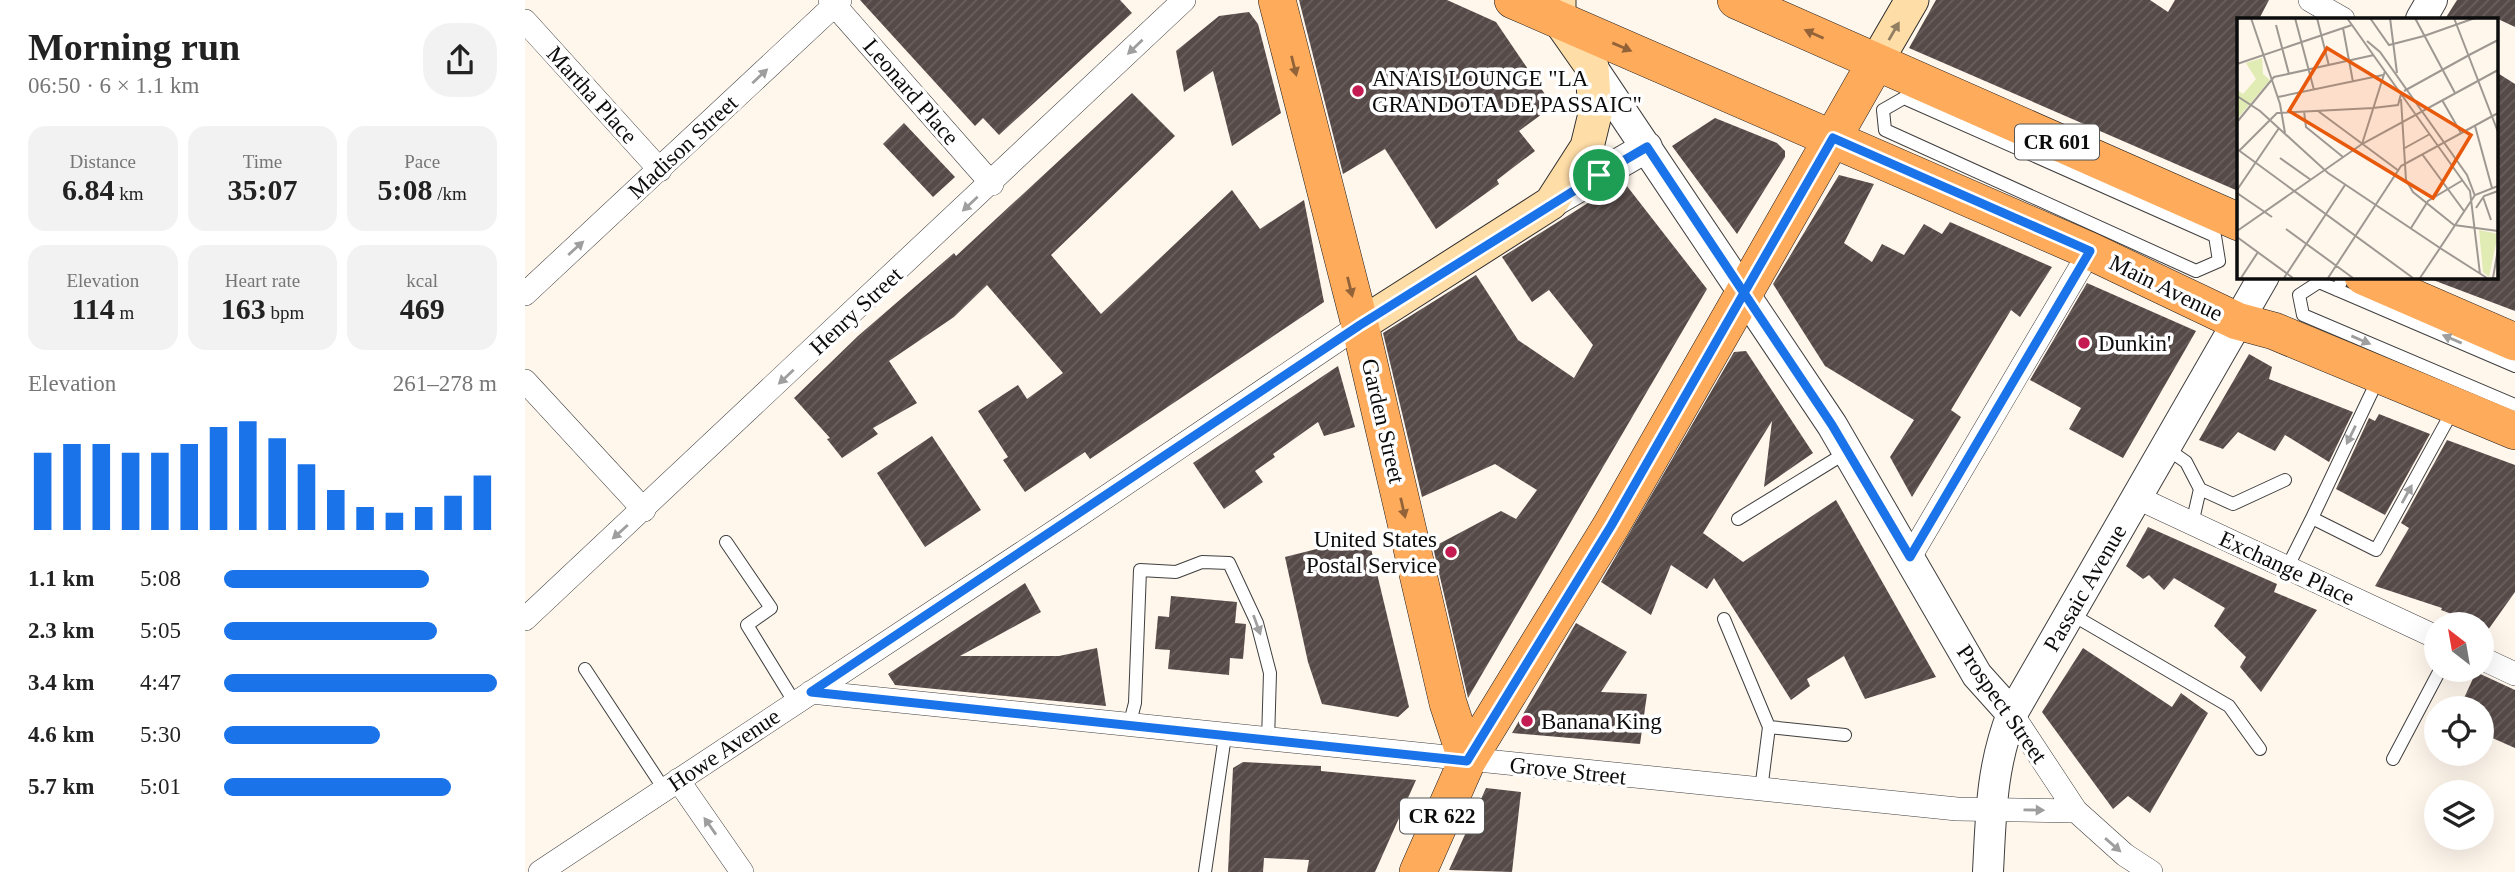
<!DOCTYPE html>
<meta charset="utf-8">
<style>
body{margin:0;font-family:Georgia,serif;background:#f2f2f2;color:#222;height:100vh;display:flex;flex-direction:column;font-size:26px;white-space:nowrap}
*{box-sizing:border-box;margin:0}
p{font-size:23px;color:#767676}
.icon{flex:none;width:38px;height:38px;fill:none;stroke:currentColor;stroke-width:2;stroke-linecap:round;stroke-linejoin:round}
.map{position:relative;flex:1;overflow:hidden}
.sheet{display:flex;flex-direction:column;background:#fff;width:525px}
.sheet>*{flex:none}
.needle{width:46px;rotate:329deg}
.controls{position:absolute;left:1899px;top:612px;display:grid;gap:14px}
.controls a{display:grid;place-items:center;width:70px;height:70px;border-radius:50%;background:#fff;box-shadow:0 7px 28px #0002;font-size:35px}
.pin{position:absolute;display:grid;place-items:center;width:60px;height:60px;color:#fff;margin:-30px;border:4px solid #fff;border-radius:50%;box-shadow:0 2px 7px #0007}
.round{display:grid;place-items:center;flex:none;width:74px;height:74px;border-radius:28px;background:#f2f2f2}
.overview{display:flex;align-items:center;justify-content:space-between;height:119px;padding:0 28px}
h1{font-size:38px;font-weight:600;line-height:52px}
.stats{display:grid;grid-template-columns:repeat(3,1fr);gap:10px;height:119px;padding:7px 28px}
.stats div{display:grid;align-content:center;border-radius:18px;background:#f2f2f2;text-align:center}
.stats b{font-size:30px;font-weight:600}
.stats small{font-size:19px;font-weight:400}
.stats p{font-size:19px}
.chart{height:196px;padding:14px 28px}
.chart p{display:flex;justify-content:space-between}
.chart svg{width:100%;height:126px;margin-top:7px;stroke:#1a73e8;stroke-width:6}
ul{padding:0 28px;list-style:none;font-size:23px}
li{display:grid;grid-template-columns:112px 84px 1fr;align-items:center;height:52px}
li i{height:18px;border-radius:9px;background:#1a73e8}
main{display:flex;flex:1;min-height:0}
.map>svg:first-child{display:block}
</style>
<main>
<section class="sheet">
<div class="overview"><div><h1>Morning run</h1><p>06:50 · 6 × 1.1 km</p></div><a class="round"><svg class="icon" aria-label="share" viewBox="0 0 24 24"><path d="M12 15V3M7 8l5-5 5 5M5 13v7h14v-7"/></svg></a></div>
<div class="stats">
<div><p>Distance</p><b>6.84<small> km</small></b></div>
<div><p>Time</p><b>35:07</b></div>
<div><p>Pace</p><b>5:08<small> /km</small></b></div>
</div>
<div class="stats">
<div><p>Elevation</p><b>114<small> m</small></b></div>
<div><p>Heart rate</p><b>163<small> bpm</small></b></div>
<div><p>kcal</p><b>469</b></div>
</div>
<div class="chart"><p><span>Elevation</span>261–278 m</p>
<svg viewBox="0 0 160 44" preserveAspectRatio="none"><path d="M5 44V17M15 44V14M25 44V14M35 44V17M45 44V17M55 44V14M65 44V8M75 44V6M85 44V12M95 44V21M105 44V30M115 44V36M125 44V38M135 44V36M145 44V32M155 44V25"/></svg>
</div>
<ul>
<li><b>1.1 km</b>5:08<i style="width:75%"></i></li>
<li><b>2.3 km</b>5:05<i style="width:78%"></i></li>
<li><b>3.4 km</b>4:47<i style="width:100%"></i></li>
<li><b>4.6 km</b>5:30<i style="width:57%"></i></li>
<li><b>5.7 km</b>5:01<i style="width:83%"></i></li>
</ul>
</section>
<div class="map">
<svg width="1990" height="872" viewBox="0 0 1990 872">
<defs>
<pattern id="building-hatch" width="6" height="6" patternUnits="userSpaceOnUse" patternTransform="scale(1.75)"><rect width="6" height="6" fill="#564a48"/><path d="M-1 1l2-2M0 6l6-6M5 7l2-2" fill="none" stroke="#69605e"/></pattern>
</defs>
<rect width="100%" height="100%" fill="#fff6ec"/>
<path fill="url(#building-hatch)" d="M335 0H595L607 13 474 135 458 118 450 126Z
M774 0H922L971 22 1028 106 994 131 1010 151 972 180 974 184 911 229 860 149 818 174Z
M1411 0H1625L1643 12 1650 0H1744L1734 19H1713V191L1384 48Z
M1932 0H1990V27L1973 19H1920Z
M724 12 733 24 756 113 707 146 688 71 659 92 651 51 694 16Z
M1971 72 1990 84V311L1900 277 1971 276Z
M607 93 650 136 526 255 576 314 707 190 735 229 779 200 799 302 565 459 560 452 500 492 478 460 483 457 453 411 493 385 502 399 538 373 462 285 429 317 364 361 392 403 348 428 353 434 317 458 302 439 305 438 269 398 333 336 429 253 431 256Z
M1190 118 1252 143 1260 151V157L1212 234 1147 146Z
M379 123 430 177 408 197 358 144Z
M1314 175 1349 184 1319 243 1347 262 1357 244 1379 255 1399 224 1417 234 1425 222 1527 267 1495 317 1486 310 1426 410 1436 417 1387 497 1365 457 1389 420 1300 366 1248 284Z
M1098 181 1182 289 943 698 908 547 976 511 991 519 1012 490 970 464 897 497 858 333 951 275 993 340 1049 378 1068 345 1024 290 1007 302 977 257Z
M1562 283 1671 331 1598 458 1544 429 1556 408 1505 380Z
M1221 351 1288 453 1239 487 1247 421 1178 533 1218 562 1311 500 1411 677 1340 699 1319 656 1282 679 1285 686 1266 700 1189 578 1182 589 1146 565 1126 615 1076 582 1209 352Z
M1724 354 1747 367 1744 379 1828 412 1804 462 1760 435 1750 451 1713 432 1698 449 1674 440Z
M813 366 830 427 799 436 793 422 748 454 750 457 730 471 738 482 699 509 668 463Z
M1854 414 1905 434 1860 515 1811 489 1844 418 1850 421Z
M407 436 456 510 400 547 352 473Z
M1922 440 1990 465V592L1963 630 1956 625 1916 610 1917 608 1850 586 1884 528 1876 523Z
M1623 527 1752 584 1749 592 1792 610 1736 692 1715 667 1721 657 1689 626 1700 608 1649 578 1639 590 1624 575 1618 579 1601 566Z
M843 536 884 707 873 717 797 704 783 662 760 557Z
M500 583 516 612 435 656H534L572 648 581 706 370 685 363 674Z
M646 596 712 602 710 623 721 624 718 659 705 658 704 675 643 669 645 650 630 649 633 616 644 617Z
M1051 623 1102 652 1076 692 1122 694 1115 744 987 733Z
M1558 648 1647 707 1656 693 1683 713 1625 813 1603 796 1588 809 1517 712Z
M1951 672 1990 690V748L1956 733V709H1934Z
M718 762 796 766V771L891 780 850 872H782L784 860 739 858 738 872H703L708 768Z
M961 788 996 792 987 872 924 870Z"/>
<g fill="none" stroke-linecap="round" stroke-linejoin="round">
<g stroke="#3f3f3f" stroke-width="14">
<path id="service" d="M1379 98 1690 236 1694 261 1671 271 1360 130 1358 110Z
M1812 290 1819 276
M1990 366 1794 282 1774 295 1778 315 1990 405
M1854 377 1787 518 1851 550 1928 410
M1641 448 1661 462 1675 489 1667 524
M1675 489 1708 504 1760 480
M1213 519 1322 452
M201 542 246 608 222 625 270 703
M1762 568 1787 518
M1546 614 1704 706 1735 749
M1199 619 1244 727 1236 790
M60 669 139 789
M604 726 610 703 615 570 651 572 677 562 704 563 732 623 745 673 743 740
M1244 727 1320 735
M1868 759 1915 670
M680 872 700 736"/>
</g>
<g stroke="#3f3f3f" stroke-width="24">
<path id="minor" d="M305 0 467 184
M1785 0 1818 19
M0 21 135 170
M0 294 315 0
M0 381 119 510
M1613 498 1911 637
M1385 557 1565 251
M0 619 659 0
M1956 658 1990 674
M286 692 1432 809 1551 811
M1487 714 1551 811 1600 855 1626 872
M153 780 217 872
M15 872 541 524 835 325"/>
</g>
<g stroke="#3f3f3f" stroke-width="32">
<path id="tertiary" d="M1896 19 1907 0
M1067 67 1307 425 1452 675 1487 714
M1026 203 1122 147
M1463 872C1466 815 1466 768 1487 714L1739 276"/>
</g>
<g stroke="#2e2e2e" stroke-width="35">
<path id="secondary" d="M1351 62 1387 0
M835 325 1026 203 1062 147 1070 114 1067 67 1034 20V0"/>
</g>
<g stroke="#1d1d1d" stroke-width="38">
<path id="primary" d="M752 0 835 325 923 703 942 761
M988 0 1565 251 1712 321 1749 331 1990 431
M1211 0 1714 222
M1838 276 1990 342
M893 872 942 761 1086 526 1351 62"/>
</g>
<use href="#service" stroke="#fff" stroke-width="12"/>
<use href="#minor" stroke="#fff" stroke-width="23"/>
<use href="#tertiary" stroke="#fff" stroke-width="30"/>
<use href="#secondary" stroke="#ffdda7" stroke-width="33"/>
<use href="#primary" stroke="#ffab5c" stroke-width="37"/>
</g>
<defs><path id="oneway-solid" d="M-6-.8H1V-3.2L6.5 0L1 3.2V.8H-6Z" transform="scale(1.75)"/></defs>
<use fill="#927f61" href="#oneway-solid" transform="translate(1369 31) rotate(-60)"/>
<g fill="#926338">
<use href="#oneway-solid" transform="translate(1289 34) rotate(-156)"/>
<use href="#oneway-solid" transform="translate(1097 47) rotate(23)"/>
<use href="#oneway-solid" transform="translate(769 66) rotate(76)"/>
<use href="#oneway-solid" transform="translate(825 287) rotate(76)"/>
<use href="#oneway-solid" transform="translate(878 508) rotate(77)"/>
</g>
<g fill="#9e9e9e">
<use href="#oneway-solid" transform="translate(610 47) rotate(136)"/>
<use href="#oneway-solid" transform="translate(235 76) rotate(-43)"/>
<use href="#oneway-solid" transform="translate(445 204) rotate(137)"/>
<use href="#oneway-solid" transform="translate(51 248) rotate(-42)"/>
<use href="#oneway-solid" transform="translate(1927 339) rotate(-157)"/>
<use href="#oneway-solid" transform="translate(1836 340) rotate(23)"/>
<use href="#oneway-solid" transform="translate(261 377) rotate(137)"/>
<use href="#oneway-solid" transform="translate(1826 435) rotate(116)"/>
<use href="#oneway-solid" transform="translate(1882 494) rotate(-61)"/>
<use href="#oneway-solid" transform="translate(95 532) rotate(138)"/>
<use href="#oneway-solid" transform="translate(732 625) rotate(70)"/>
<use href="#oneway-solid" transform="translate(1509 810) rotate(1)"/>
<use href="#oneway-solid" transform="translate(185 826) rotate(-125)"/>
<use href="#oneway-solid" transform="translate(1588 845) rotate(41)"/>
</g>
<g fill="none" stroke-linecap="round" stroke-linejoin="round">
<g stroke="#fff" stroke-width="14">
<path id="route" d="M1074 175 835 325 286 692 942 761 1086 526 1219 293 1307 425 1385 557 1565 251 1308 138 1219 293 1122 147 1074 175"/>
</g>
<use href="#route" stroke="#1a73e8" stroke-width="9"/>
</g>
<g fill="#c41c52" stroke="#fff" stroke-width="2.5">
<circle cx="833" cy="91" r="7"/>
<circle cx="1559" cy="343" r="7"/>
<circle cx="926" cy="552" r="7"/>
<circle cx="1002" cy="721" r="7"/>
</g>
<g text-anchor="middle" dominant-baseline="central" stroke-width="7" stroke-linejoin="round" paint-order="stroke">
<g fill="#fff" stroke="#555" stroke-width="2">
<rect x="1490" y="124.5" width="84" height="35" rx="5"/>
<rect x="875" y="798.5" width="84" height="35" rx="5"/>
</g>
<g font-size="21" font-weight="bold" fill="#0c0c0c">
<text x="1532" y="142">CR 601</text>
<text x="917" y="816">CR 622</text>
</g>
<g font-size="23" fill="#0c0c0c" stroke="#fff" text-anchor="start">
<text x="847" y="78">ANAIS LOUNGE "LA<tspan x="847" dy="26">GRANDOTA DE PASSAIC"</tspan></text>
<text x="1573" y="343">Dunkin'</text>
<text x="912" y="539" text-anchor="end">United States<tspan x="912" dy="26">Postal Service</tspan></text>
<text x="1016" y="721">Banana King</text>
</g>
<g font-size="23" fill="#0c0c0c" stroke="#fff">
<text transform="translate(386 92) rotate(49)">Leonard Place</text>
<text transform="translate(67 95) rotate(48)">Martha Place</text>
<text transform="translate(158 147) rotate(-43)">Madison Street</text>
<text transform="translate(1641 288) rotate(26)">Main Avenue</text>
<text transform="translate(331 311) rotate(-43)">Henry Street</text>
<text transform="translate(858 421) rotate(77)">Garden Street</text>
<text transform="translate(1762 568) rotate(25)">Exchange Place</text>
<text transform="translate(1560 588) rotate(-60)">Passaic Avenue</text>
<text transform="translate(1477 704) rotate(55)">Prospect Street</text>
<text transform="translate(199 750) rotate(-34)">Howe Avenue</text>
<text transform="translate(1043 771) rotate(6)">Grove Street</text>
</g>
</g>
<g transform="translate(1712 18)">
<rect width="261" height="261" fill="#fff6ec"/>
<path d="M25 40 26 56 33 62 0 101V72L6 76 19 61 9 45ZM242 212 261 216 252 259 246 254Z" fill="#e0ecb3"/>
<path fill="none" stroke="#9e9892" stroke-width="2" d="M14 0 43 86 48 115M58 0 77 72M80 0 92 48M110 0 233 173 243 256M133 0 152 27 187 18M153 0 160 55M178 0 218 75M217 0 261 114M39 7 52 56M106 10 116 64M187 18 238 0M130 23 143 34 230 157 238 178M234 36 261 22M0 46 115 7M239 64 261 52M167 73 234 36M0 78 23 93 91 155 203 230 183 260M41 79 146 57M164 81 169 162 176 174 217 207M205 82 224 115M136 90 161 87 164 76M67 93 69 109 106 139M81 93 162 153M0 104 37 59 137 37M238 108 255 170M125 126 148 53M0 131 176 260M166 131 193 116M2 133 40 95 136 90M185 136 227 193M43 140 74 162M0 172 42 110M0 175 35 199M246 179 254 202M239 190 247 178 261 173M217 207 261 213M174 210 191 183 226 162M49 211 116 260M0 213 125 126 239 64M0 219 56 260M4 260 21 234M47 260 108 167M91 260 164 148 261 95M250 260 203 230 238 177 261 168M256 260 261 231"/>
<path fill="#e8590c" fill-opacity="0.15" stroke="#e8590c" stroke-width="3.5" d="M90 30 234 117 196 180 52 93Z"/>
<rect width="261" height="261" fill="none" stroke="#0c0c0c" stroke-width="3.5"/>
</g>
</svg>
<div class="controls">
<a><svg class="needle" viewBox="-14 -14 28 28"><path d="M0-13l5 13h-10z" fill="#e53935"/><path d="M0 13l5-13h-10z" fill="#767676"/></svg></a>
<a><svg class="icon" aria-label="locate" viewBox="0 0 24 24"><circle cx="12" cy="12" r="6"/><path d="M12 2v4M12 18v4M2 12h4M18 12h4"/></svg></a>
<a><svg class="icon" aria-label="layers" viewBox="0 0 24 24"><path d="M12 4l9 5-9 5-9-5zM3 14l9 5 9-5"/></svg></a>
</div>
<div class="pin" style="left:1074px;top:175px;background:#1e9e55"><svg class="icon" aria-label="arrive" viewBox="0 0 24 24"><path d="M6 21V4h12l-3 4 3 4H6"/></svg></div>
</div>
</main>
